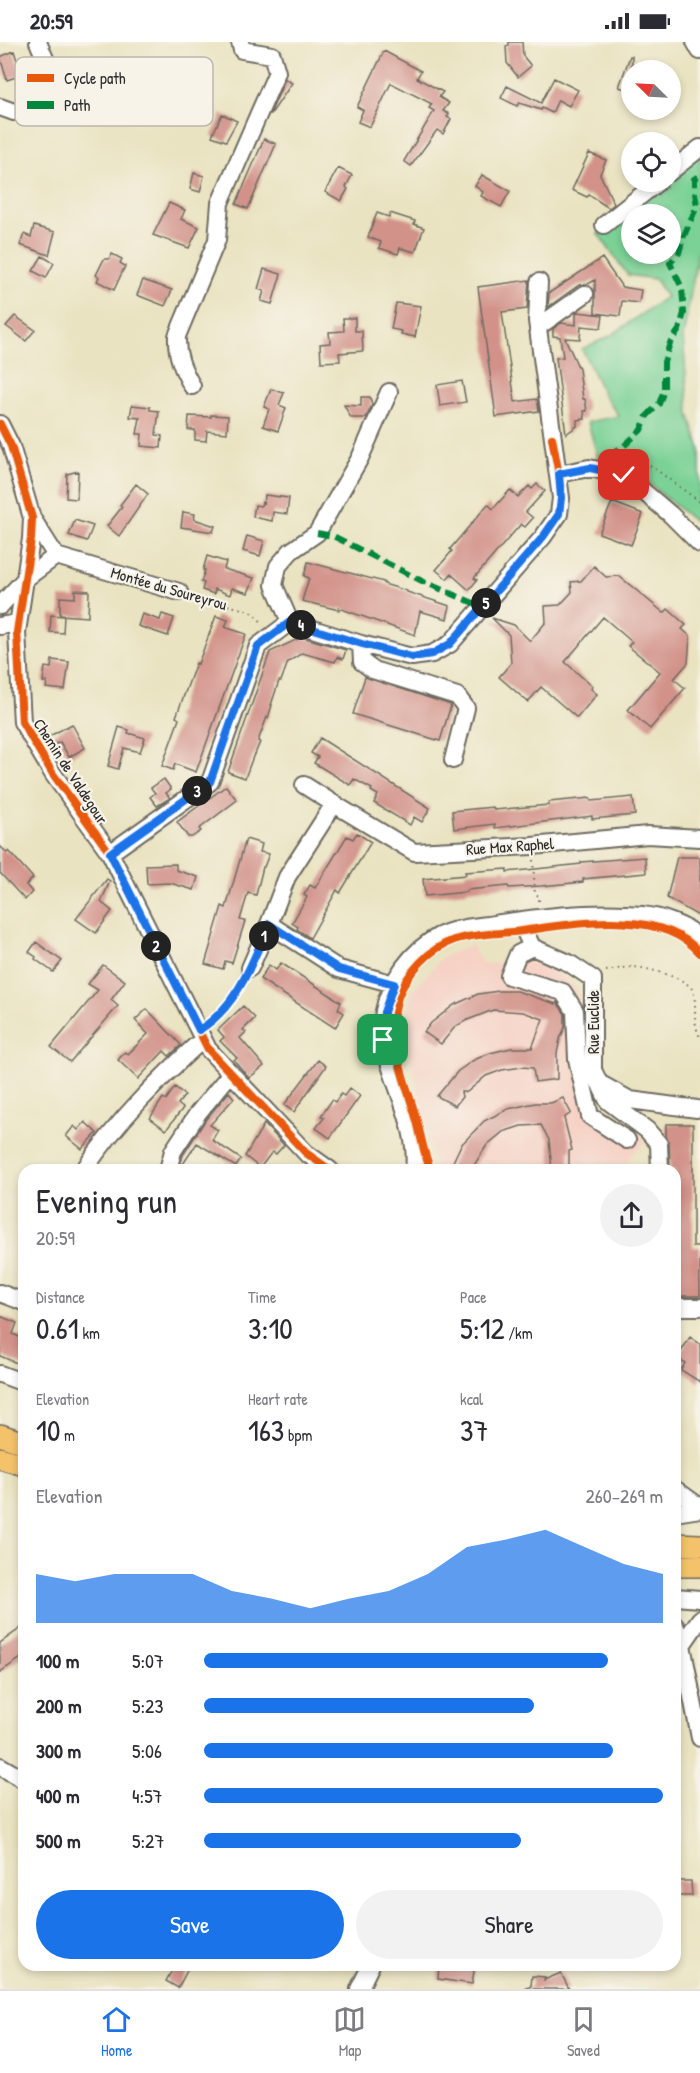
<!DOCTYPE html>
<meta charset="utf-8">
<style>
body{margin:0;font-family:"Patrick Hand",sans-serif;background:#f2f2f3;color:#2b2b33;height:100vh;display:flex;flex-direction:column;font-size:22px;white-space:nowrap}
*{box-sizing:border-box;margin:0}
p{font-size:20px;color:#7c7c81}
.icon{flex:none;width:33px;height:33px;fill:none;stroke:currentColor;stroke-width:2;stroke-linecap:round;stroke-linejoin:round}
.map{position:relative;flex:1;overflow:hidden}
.side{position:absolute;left:18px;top:1122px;width:663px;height:807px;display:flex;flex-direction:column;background:#fff;border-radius:18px;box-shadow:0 3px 9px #0003}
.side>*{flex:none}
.needle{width:39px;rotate:294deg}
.buttons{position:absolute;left:621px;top:18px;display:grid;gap:12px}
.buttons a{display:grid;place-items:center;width:60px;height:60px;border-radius:50%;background:#fff;box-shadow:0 3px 9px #0003;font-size:30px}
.pin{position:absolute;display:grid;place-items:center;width:51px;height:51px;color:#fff;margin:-26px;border-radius:12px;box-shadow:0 3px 9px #0006}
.km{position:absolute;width:30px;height:30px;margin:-15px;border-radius:50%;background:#222;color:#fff;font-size:16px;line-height:30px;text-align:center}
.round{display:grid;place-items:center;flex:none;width:63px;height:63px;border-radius:32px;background:#f2f2f3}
.summary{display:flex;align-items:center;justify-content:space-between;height:102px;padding:0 18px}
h1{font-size:33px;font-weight:600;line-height:45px}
.stats{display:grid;grid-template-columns:repeat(3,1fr);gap:9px;height:102px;padding:6px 18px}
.stats div{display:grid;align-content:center}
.stats b{font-size:30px;font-weight:600}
.stats small{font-size:16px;font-weight:400}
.stats p{font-size:16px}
.chart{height:168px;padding:12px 18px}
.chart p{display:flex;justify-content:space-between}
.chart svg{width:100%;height:108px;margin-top:6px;fill:#1a73e8;opacity:.7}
.primary-button{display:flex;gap:12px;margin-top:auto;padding:12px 18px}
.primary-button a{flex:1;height:69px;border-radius:36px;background:#1a73e8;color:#fff;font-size:24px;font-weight:600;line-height:69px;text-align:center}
.primary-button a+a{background:#f2f2f3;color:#2b2b33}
ul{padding:0 18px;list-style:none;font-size:20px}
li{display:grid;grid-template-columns:96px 72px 1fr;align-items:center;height:45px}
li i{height:15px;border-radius:8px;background:#1a73e8}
.status{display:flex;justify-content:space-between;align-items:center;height:42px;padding:0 30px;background:#fff;direction:ltr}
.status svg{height:16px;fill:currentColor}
.dock{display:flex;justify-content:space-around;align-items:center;height:84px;border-top:2px solid #e1e1e2;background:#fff;font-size:16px;color:#7c7c81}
.dock a{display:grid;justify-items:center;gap:3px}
.dock .selected{color:#1a73e8}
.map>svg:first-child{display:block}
</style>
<div class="status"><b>20:59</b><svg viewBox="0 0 49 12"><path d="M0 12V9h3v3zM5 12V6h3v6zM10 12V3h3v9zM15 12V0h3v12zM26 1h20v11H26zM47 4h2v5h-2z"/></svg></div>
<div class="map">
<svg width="700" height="1947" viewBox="0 0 700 1947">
<rect width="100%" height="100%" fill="#f7f3e8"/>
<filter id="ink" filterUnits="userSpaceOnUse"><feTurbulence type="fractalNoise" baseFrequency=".0167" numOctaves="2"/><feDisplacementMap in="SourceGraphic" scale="12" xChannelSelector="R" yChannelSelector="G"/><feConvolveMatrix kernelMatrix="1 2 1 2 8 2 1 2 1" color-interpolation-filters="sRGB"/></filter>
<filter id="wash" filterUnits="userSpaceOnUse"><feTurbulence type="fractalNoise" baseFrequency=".008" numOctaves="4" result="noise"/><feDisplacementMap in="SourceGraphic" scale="24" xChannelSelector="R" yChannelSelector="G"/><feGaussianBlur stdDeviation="1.35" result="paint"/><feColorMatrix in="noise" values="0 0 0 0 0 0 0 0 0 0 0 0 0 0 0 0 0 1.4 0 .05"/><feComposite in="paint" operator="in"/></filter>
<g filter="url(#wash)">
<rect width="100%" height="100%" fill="#eae3c1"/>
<path fill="#f6d1c5" d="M471 903 483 922 525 919 549 926 577 947 583 985 585 1033 603 1065 647 1098 632 1112 623 1128H436L404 986 413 948 443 915Z"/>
<path fill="#7cd296" stroke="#547e60" stroke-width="1.5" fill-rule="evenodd" d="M700 111V199L683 295 689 372 700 407V487L696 481 624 420 603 435 588 380 619 374 605 355 582 307 610 294 666 255 655 237 628 233 598 192 664 140H670L671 135ZM632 172H670V212H632Z"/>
<g id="blocks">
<path fill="#d29289" d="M509 0H522L523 14 531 24 518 35 507 21 506 4 509 3Z
M14 9 22 33 7 38 0 15Z
M384 9 421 29 417 36 443 50 439 55 449 61 443 69 449 72 447 75 451 77 443 92 437 88 411 124 404 119 434 69 429 66 432 62 391 41 370 85 358 80 363 68 357 65Z
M630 14H632V49L619 45Z
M554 36 578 48 569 64 558 58 552 71 542 66 541 68 519 61 517 64 501 56 507 44 541 61Z
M285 37 292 41 271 72H270Z
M222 72 237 79 226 99 212 94Z
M264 97 276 102 248 167 236 162Z
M589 111 606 118 600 132 614 162 609 166 589 153 587 155 572 148Z
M338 126 352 133 346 145 348 147 341 159 325 150Z
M194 131 204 134 200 150 190 147Z
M482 133 510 149 501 165 481 154 483 150 475 144Z
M169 161 185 168 181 177 199 185 189 206 153 193Z
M377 171 389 175 390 171 415 179 414 182 424 186 415 210 400 206 398 212 379 206 381 200 368 195Z
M34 184 55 190 49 213 20 203 24 192 31 195Z
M112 212 122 217 120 221 125 224 114 248 97 239 99 235 96 233 104 217H109Z
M42 214 54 221 46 236 33 229Z
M602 216 622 245 641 248 639 261 622 259 620 274 595 271V238L588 242 579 243 548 265 549 251Z
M264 227 281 232 272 262 261 259 264 249 258 247Z
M143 238 172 248 165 264 137 253Z
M529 238 527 267 502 270 515 360 537 357 539 369 496 375 478 245Z
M396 261 421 264 415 295 401 292 402 289 391 287Z
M578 270 603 273 601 286 581 284 580 297 565 296 579 327 583 357H585L587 369H584L585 377 577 378V384L566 392 556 316 563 315 560 295 553 294V287L561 281 576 283V271Z
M15 274 35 288 26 299 6 284Z
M343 276H355V289H362L363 309 339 311 340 319 321 320 320 302 330 301 329 290 344 289Z
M462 339 466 360 440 364 437 343Z
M271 347 284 351 279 363 286 366 278 389 263 384 269 367 264 365Z
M361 355H370L372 363 366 376H351L344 363 361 364Z
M132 363 150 365V368L159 369 156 393 162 394 161 406 141 404 142 392H137L140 376 130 375Z
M211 373 228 374 227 391 207 389 206 399 195 398V388H188L189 374 211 375Z
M78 429 77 457 66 456 67 432Z
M136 442 148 452 119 494 107 484 122 465 120 463Z
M537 442 545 449 526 470 533 476 525 485 521 482 474 536 477 538 469 548 451 532 447 537 436 528 452 509 450 507 488 462 493 467 510 448 518 455 529 444 532 447Z
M265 453 289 456 287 472 273 470 272 479 253 475 255 463 261 464 262 460 264 461Z
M612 460 643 472 631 503 599 491Z
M183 470 195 472 194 477 215 484 213 490 181 485Z
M75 478 93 484 87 499 69 493Z
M247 494 264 499 260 514 243 509Z
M207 514 226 520 224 527 254 536 248 551 232 546 230 553 215 547 214 552 202 548 204 541 201 540 205 528H203Z
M308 520 384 540V542L407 549V550L450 564 447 577 420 569 415 593 339 566V568L302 559 309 536 304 534Z
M594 524 606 535 619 534 664 571 668 567 686 583 682 587 690 594 688 621 674 637 685 646 650 687 628 668 660 630 628 604 632 600 603 575 565 620 592 644 591 647 597 652 577 676 541 645 528 660 499 635 511 621 509 593 492 576 514 583 530 599 546 580 545 564 560 563 572 550 571 540 581 539Z
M75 548 89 549 88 575 60 573V555L75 556Z
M142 572 160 578 162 572 174 576 168 594 138 584Z
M51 573 64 574 63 591 50 590Z
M216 574 228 578 225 585 246 592 196 730 175 722 173 728 162 724 179 677 176 675 196 621 198 622Z
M302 595 346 608 343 617 337 615 335 620 302 611 288 620 281 639H279L271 663H272L268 676 267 675 258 699 260 700 255 712H254L245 736 228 730 270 610Z
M52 618 69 620 65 648 46 646 47 640H43L45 625 51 626Z
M365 635 451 663 440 699 353 672Z
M72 682 85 706 69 715 60 700 49 705 44 697Z
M119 685 129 688 128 691 145 696 140 710 124 706 118 727 108 724Z
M320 696 430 766 422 780 414 775 410 783 374 761 378 753 371 749 372 747 354 737 350 743 314 721 318 715 311 711Z
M164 737 171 747 166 751 170 756 157 764 150 755 155 751 151 746Z
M226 744 237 758 199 787 201 789 192 795H188L177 780Z
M633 755 635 773 592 777V774L495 786V782L454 787 452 769 493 765 494 768 549 763V760L590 756 591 759Z
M357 791 371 800 340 851 337 848 310 896 297 887 298 885 292 881 307 855 304 853 310 843 315 846 347 794 353 797Z
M246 797 262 802 260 810 269 812 264 825H263L256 853 248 851 240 878 245 879 232 921 225 919 223 927 205 922 222 864 226 866Z
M0 804 7 811 9 809 33 836 26 843 32 850 25 858 0 831Z
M645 815 646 831 583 837V840L541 844 509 846 508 844 467 848V850L425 854 423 837 466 833 465 830 507 827V830L536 827 581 822V820Z
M677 815H700V875L667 856Z
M176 822V828L198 835 194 848 170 841 147 842 146 823Z
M107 837 110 839 101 860 112 869 96 891 76 877Z
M36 900 62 919 53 930 35 917 36 915 29 910Z
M281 921 341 960 338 967 344 971 335 986 260 937 269 923 276 928Z
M103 923 125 939 111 958 118 964 70 1020 51 1005 98 948 88 942Z
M499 949H517L556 962 557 960 565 972V985L560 997 557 1011V1037L535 1040 533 1026 522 1025 502 1028 486 1034 467 1050H461L462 1055 455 1064 437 1054 458 1029 474 1018 490 1011 511 1006H532L543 977 523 970 493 968 465 979 455 985 441 1002 424 990 431 981 454 963 478 952Z
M243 964 255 976 243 988 246 990 240 996 264 1024 249 1036 234 1018 237 1016 220 999 224 995 218 988Z
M147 967 181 1003 169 1014 164 1009 138 1037 118 1018 125 1010 128 1012 148 992 135 978Z
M318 1018 326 1024 294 1070 284 1063Z
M175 1045 185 1053 178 1062 183 1066 166 1088 150 1076 163 1056 166 1058Z
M350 1046 360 1054 330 1096 316 1086 324 1076 321 1074 332 1058 335 1060 341 1052 344 1054Z
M229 1050 234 1056 210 1083 218 1088 212 1098 241 1117 236 1125 197 1101 179 1128 183 1113 206 1077Z
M563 1056 571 1071 564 1076 572 1108 569 1109V1128H552L549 1098 541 1083 521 1084 503 1090 487 1103 471 1128H456L450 1126 461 1103 484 1079 508 1067 535 1061H551Z
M85 1080 97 1091 82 1107 66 1094 74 1084 78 1088Z
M264 1082 284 1103 276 1112 272 1110 260 1126 245 1114Z
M666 1082H693V1205H700V1254H675V1128H670L669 1102 666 1094Z
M0 1274 17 1281 13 1292 24 1297V1324L0 1314Z
M690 1295 700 1302V1340L681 1328 685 1321 677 1316Z
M24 1584V1614L0 1630V1601Z
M675 1839H691L692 1854H675Z
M175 1923H190L178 1946 166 1939Z
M439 1923H475L472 1942 438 1937Z
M561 1931 569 1947H525L531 1944 532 1934 545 1935 544 1938Z"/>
</g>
</g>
<g filter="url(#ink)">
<use href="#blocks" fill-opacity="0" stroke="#6e6b60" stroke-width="1.5"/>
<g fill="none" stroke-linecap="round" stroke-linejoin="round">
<g stroke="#6e6b60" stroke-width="20">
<path id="minor" d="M695 0 700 9
M0 65 14 70 51 63 59 50 38 0
M670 130 700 106
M604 183 658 140
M538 285 585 252
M192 344C183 328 176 313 177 294L217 198 220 161 277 30 272 13 242 8 240 0
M0 382 11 404 32 476 31 497 17 590 22 680 53 732 110 811 208 1007 306 1111 330 1128
M559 432 589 426 624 433 670 472 700 502
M32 476 56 514
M56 514 179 550
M0 564 25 537 56 514
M290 580 274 543 278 524 291 509 317 491 360 416 389 350
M0 584 18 581
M361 602 362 620 373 628 457 654 466 666 453 718
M304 743 334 762
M110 811 210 740 258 604 290 580 361 602 412 615 432 612 450 602 543 495 559 472 561 456 537 279 539 240
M524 878 526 892 532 905 569 921 593 937V1028L608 1059 647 1088 659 1102 660 1128
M532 905 518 912 509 934 563 950 575 969 577 1017 590 1074 627 1098
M250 926 269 882
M394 942 339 927 269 882 287 835 334 762 414 810 532 804 648 793 700 796
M599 1041 630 1058 697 1067
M84 1128C118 1078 159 1037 203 997
M168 1128 173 1109 198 1071 231 1031
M414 1128C421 1075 374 1016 384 969 390 939 412 908 439 894 454 887 471 885 488 883 536 875 593 868 642 873 662 875 684 883 700 896
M0 1251 24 1260
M675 1265H700
M0 1332 24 1341
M675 1447 700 1465
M675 1471 700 1467
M675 1555 700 1557
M675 1583 682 1603 700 1696
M682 1603 700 1577
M0 1724 24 1738
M359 1947 371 1923"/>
</g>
<g stroke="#6e6b60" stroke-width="24">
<path id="major" d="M0 1393 24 1401
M0 1416 24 1423
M675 1502 700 1503
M675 1524H700"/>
</g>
<path stroke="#6e6b60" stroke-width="2" stroke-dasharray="1.5 4.5" stroke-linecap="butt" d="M616 414 643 418 700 460
M193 554 250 569 264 582
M533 818 535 852 539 854V861
M606 929C615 928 625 925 634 925 647 926 689 936 693 949 698 965 691 977 700 995
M211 979 237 950 243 939"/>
<use href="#minor" stroke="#fff" stroke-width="16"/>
<use href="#major" stroke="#f3c26a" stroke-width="21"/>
<path stroke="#00873e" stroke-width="6" stroke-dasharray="12 6" stroke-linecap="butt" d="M609 413 624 404 641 388 647 374 659 362 664 348V320L670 301 679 288 684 271 682 246 670 221 679 211 683 196 697 164 694 145V137L700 133
M317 491 333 494 424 540 483 565"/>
<g stroke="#f7f3e8" stroke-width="11">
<path id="cycleway" d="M0 382 11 404 32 476 31 497 17 590 22 680 53 732 110 811 208 1007 306 1111 330 1128
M110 811 210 740 258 604 290 580 361 602 412 615 432 612 450 602 543 495 559 472 561 456 560 438 552 396
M429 1123C423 1109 421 1094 417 1079 410 1054 398 1024 395 1000 393 986 394 968 398 955 407 931 430 906 454 898 476 891 500 892 522 889 573 882 662 865 700 911"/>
</g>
<use href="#cycleway" stroke="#e8590c" stroke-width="8"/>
</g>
</g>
<g fill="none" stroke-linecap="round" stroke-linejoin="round" filter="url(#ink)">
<g stroke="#fff" stroke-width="12">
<path id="route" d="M383 998 384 970 394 942 339 927 269 882C252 921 237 965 199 988L110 811 210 740 258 604 290 580 362 602 412 615 432 612 450 602 543 495 559 472 561 456 559 432 590 426 624 433"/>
</g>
<use href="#route" stroke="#1a73e8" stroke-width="8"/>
</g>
<g text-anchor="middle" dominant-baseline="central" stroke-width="4.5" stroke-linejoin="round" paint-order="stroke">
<g font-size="16" fill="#2b2b2b" stroke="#f7f3e8">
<text transform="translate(169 546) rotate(16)">Montée du Soureyrou</text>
<text transform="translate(71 729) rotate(57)">Chemin de Valdegour</text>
<text transform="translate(510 804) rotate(-4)">Rue Max Raphel</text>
<text transform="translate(593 980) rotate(-90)">Rue Euclide</text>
</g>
</g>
<rect x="15" y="15" width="198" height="69" rx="9" fill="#f7f3e8" stroke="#bab7af" stroke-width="1.5"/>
<rect x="27" y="32" width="27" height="8" fill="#e8590c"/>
<rect x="27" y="59" width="27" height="8" fill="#00873e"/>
<g font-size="16" fill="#2b2b2b">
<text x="64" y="42">Cycle path</text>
<text x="64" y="69">Path</text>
</g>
</svg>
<div class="buttons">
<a><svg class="needle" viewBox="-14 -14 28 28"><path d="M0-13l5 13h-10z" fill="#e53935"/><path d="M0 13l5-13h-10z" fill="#7c7c81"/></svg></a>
<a><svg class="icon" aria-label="locate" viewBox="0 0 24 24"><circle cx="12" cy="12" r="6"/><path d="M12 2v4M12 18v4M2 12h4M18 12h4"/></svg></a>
<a><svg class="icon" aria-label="layers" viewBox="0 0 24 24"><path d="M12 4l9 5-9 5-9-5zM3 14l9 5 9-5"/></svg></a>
</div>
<div class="pin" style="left:383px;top:998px;background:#1e9e55"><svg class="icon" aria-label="arrive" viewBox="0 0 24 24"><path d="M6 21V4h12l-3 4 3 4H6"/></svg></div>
<div class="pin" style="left:624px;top:433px;background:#d93025"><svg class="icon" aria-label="check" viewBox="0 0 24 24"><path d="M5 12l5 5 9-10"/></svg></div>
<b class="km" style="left:264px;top:894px">1</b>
<b class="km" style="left:156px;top:904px">2</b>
<b class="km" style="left:197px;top:749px">3</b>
<b class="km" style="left:301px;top:583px">4</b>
<b class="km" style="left:486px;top:561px">5</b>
<section class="side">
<div class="summary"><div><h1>Evening run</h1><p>20:59</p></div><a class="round"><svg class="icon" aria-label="share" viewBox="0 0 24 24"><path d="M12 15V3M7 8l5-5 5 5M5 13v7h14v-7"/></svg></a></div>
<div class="stats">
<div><p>Distance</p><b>0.61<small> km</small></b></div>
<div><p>Time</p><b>3:10</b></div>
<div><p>Pace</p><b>5:12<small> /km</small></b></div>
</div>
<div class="stats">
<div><p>Elevation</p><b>10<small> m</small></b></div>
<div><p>Heart rate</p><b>163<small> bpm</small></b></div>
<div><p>kcal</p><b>37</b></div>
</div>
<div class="chart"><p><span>Elevation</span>260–269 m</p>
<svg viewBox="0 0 160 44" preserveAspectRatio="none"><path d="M0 44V24L10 27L20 24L30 24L40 24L50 31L60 34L70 38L80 34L90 31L100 24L110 13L120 10L130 6L140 13L150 20L160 24V44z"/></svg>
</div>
<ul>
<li><b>100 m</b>5:07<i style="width:88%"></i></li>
<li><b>200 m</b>5:23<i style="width:72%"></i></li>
<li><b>300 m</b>5:06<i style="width:89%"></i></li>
<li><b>400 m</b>4:57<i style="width:100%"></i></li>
<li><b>500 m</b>5:27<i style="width:69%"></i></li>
</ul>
<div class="primary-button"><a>Save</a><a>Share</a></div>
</section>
</div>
<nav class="dock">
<a class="selected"><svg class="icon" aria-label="home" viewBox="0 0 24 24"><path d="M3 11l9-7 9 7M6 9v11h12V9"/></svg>Home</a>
<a><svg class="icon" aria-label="map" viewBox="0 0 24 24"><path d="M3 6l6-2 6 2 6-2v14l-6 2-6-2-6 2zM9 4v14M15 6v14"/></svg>Map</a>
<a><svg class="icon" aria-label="saved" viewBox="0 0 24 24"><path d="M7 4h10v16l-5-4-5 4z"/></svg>Saved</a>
</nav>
